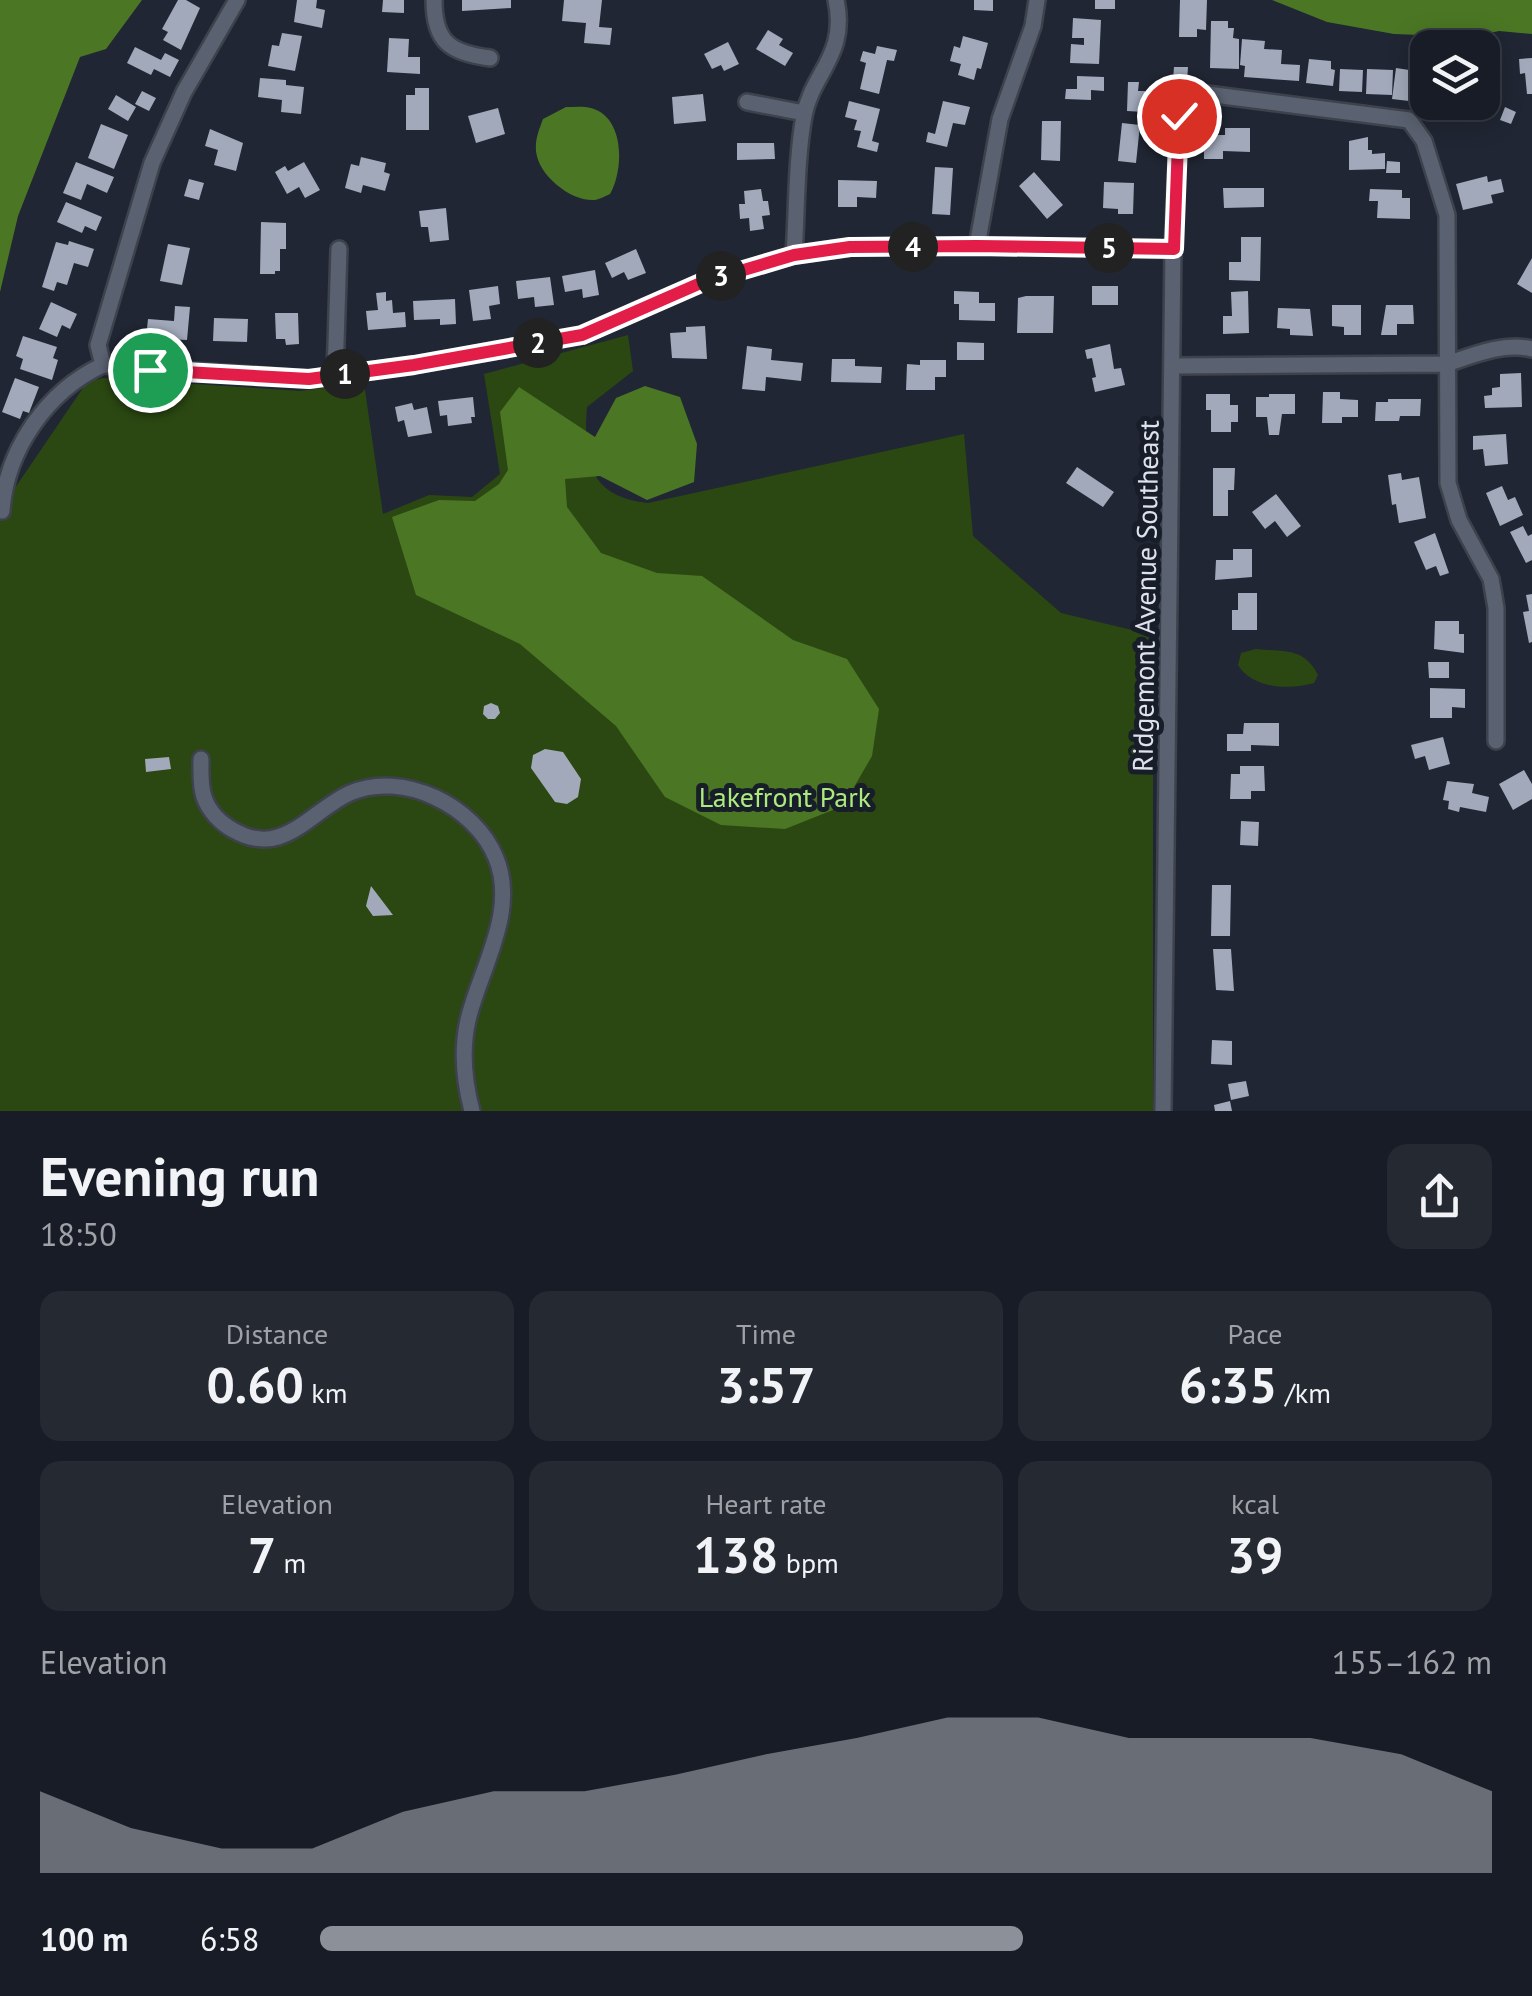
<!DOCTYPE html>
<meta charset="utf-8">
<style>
body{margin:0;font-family:"PT Sans",sans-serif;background:#252932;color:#f1f3f6;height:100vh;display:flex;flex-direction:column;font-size:38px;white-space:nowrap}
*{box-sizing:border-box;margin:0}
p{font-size:32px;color:#9fa1a7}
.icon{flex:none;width:55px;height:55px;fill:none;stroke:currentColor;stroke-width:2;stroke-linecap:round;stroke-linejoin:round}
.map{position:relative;height:1111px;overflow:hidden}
.drawer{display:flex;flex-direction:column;background:#181c26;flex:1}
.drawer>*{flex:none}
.buttons{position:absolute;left:1410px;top:30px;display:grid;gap:20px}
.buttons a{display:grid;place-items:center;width:90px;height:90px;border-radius:20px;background:#181c26;box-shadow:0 5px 25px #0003,0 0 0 2px #363a43;font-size:50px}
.pin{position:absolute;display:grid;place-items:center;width:85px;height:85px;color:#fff;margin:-42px;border:5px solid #fff;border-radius:50%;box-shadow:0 2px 10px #0007}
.km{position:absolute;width:50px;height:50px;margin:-25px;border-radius:50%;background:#222;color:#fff;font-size:28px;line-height:50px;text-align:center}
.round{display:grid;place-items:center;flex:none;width:105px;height:105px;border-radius:20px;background:#252932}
.headline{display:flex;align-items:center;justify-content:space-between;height:170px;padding:0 40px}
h1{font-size:55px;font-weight:600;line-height:75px}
.stats{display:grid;grid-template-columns:repeat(3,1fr);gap:15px;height:170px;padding:10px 40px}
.stats div{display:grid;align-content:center;border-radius:20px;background:#252932;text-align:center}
.stats b{font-size:50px;font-weight:600}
.stats small{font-size:28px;font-weight:400}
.stats p{font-size:28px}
.chart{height:280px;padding:20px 40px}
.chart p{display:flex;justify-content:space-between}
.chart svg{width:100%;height:180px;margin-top:10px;fill:#8c9099;opacity:.7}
ul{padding:0 40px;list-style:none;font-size:32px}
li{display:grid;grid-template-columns:160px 120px 1fr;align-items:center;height:75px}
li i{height:25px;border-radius:12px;background:#8c9099}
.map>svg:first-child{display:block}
</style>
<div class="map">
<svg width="1532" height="1111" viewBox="0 0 1532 1111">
<rect width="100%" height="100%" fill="#202633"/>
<path fill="#2b4812" d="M628 335 633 371 587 407C583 459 588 497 648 503L964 434 973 536 1061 613 1153 635V1111H0V510L87 382 103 378 300 391 364 383 383 514 429 495 472 497 500 474 484 374Z
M1256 649C1284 652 1304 647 1318 675L1314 683C1291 690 1252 689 1238 665L1241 653Z"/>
<path fill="#4b7724" d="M0 0H142L106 49 80 57 18 216 0 292Z
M1272 0H1532V34L1499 31 1471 37 1394 34 1327 22Z
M566 107C574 107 584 106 591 108 625 117 624 170 610 194 605 196 600 199 595 200 571 202 538 175 536 151 535 139 539 130 543 119Z
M645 386 680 397 697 444 694 482 647 500 600 476 565 479 567 507 601 553 657 573 702 576 793 640 847 659 879 709 872 756 843 806 785 829 721 825 665 797 616 726 520 644 416 595 392 517 439 500 475 501 499 484 508 470 500 412 519 387 595 437 616 398Z"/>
<path fill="#a1a9ba" d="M178 0H186L200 8 181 50 163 40 168 32 162 29Z
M297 0H317L316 8 325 10 322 28 294 22Z
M383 0H404V13L382 12Z
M462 0H511V8L462 11Z
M564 0H602L599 27 612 28 610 45 584 43 586 23 562 21Z
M974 0H993V11L974 10Z
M1095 0H1115V9H1095Z
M1180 0H1207L1206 30 1197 29V37H1179Z
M1073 18 1101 20 1099 64 1070 63 1071 44 1084 45V38H1072Z
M1211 21H1228V28H1234L1233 38 1239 39V69L1210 68Z
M768 30 783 39 779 45 793 53 785 66 756 49Z
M282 33 302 36 295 71 268 66 272 45 279 46Z
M963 36 988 43 981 69 977 68 974 80 958 75 961 64 950 61 954 46 960 48Z
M389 38 409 39 408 57H420V74L387 72Z
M1242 39 1265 41 1264 49 1282 50 1281 64 1300 65 1299 81 1244 77 1245 66 1240 65Z
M728 42 739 64 724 71 721 65 712 69 704 54Z
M877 46 897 50 894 61 887 60 879 94 860 89 866 63 860 61 863 51 875 54Z
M135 47 161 60 165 53 179 60 170 77 154 69 151 75 127 63Z
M1532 58V94H1527L1525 73 1520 74 1519 59Z
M1309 59 1331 61V69L1335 70 1333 86 1306 83Z
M1174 67H1188L1187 81 1173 80Z
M1396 68 1416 71 1415 80 1428 82 1426 103 1392 99Z
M1340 69 1363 70 1362 92 1339 91Z
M1367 69 1393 70 1392 95 1366 94Z
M1482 75H1494V95L1482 94Z
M1077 76 1104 77V91L1091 90V100L1065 99 1066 89H1077Z
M260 78 286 80V85L304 87 301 114 281 112 282 100 258 97Z
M1128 82H1139L1138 91H1145L1144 112 1127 111Z
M415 88H429V130H406V95H415Z
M142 91 156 98 149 111 135 104Z
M703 94 706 121 674 124 672 97Z
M116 95 136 107 128 121 108 109Z
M849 101 880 109 872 141 879 143 877 152 857 147 861 131 854 130 857 120 845 117Z
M943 101 970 107 965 125 953 123 947 147 926 142 928 132 935 134Z
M1505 107 1516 112 1511 124 1500 120Z
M498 108 505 134 476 143 468 116Z
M1042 121H1061L1060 161 1041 160Z
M1122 123 1140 125 1136 163 1118 161Z
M101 124 128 135 114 169 88 158Z
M1225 128H1250V152L1223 151V159H1204V135H1225Z
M210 129 243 143 236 171 214 165 218 150 205 146Z
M1368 137V150H1372V154L1385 153V169L1349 170V141Z
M737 143H774L775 159 737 160Z
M361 157 386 163 384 172 390 174 385 191 363 185 361 193 345 188 351 164 359 166Z
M1387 161 1400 162V173H1386Z
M76 162 114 177 107 193 87 184 81 200 63 193Z
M304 162 320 190 305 198 299 187 287 194 275 172 285 166 288 171Z
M935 167 953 168 950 215 932 214Z
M1034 172 1063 205 1047 219 1019 186Z
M1487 176 1488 182 1501 179 1504 192 1491 195 1493 203 1463 210 1456 184Z
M189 179 204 183 199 200 184 196Z
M838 180 877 181 876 198 857 197V207H838Z
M1104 182 1134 183 1133 214H1118V209L1103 208Z
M1223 188H1264V207L1224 208Z
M761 189 763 201H768L770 215 762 216 764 229 750 231 749 218 740 219 739 204H745L744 191Z
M1370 189 1402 190V198H1410V219L1377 218 1378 201H1369Z
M66 202 102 217 96 231 85 226 82 233 57 222Z
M446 208 449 240 430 242 428 227H421L419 211Z
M261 222 286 223V249H280V271H275V274H260Z
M1241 237H1261L1260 281 1229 280V262H1241Z
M69 241 94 249 88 267 74 263 67 285 57 282 54 291 42 287 56 242 68 245Z
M168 244 190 248 182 285 160 281Z
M636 249 646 273 628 280 624 272 612 278 605 263Z
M1532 258V293L1517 284Z
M595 270 599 295 583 298 582 289 565 292 562 276Z
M550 277 554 305 535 307 534 297 518 299 516 281Z
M498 286 500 304 489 306 491 319 473 321 469 290Z
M1092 286H1118V305H1092Z
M954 291 979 292V303H995V321L959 320V304H954Z
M1248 291 1249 333 1223 334V316H1232L1231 292Z
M386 292V301L392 300 393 313 405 312 406 327 368 330 366 311 378 310 376 293Z
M1026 296H1054L1053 333H1017L1018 298Z
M455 299 456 324 440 325V319L414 320 413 301Z
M51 302 77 314 70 329 62 325 57 337 39 329Z
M1332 305H1361V335H1344V327L1332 326Z
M1386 305H1413L1414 324H1397V335H1381Z
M175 306 190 307 187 340 146 338 148 319 174 321Z
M1278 308 1310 309 1313 336 1290 335V329L1277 328Z
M275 313H298L299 344 286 345 285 339H276Z
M214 318 248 319 247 342 213 341Z
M705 326 707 359 672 358 670 333 686 332V327Z
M23 336 57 347 53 358 58 360 52 380 20 369 23 359 16 356Z
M957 342 984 343V360H957Z
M1110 344 1114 369 1121 368 1125 385 1095 392 1092 378 1096 377 1092 358 1087 359 1085 350Z
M747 346 772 349 771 360 803 363 801 381 766 377 765 391 742 389Z
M832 359H855V366L882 367 881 383 831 382Z
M920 360H946V377H935V390H906L907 364 920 365Z
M1521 373 1522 407 1485 408 1484 396 1492 395V388L1500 387V374Z
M15 378 39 387 29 413 23 411 20 419 2 412Z
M1323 392H1340V399L1358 400V417H1342V423H1322Z
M1206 394H1230V405H1238V422H1231V432H1211V410H1206Z
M1269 394H1295V414H1282L1279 435H1269L1267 417H1256V397H1269Z
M473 397 475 417H471L472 423 448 426 447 415 440 416 438 401Z
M1388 399H1421L1420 416H1400L1399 421H1375L1376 402H1388Z
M412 403 414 410 427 407 432 433 408 437 404 420 398 422 395 407Z
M1506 434 1508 464 1485 466 1483 449 1473 450V436Z
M1077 467 1114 492 1103 507 1066 483Z
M1213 468H1235L1234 490H1228V516H1213Z
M1401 473 1402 480 1419 477 1426 518 1399 523 1396 504 1392 505 1388 475Z
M1502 486 1508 500 1515 497 1523 515 1500 526 1486 493Z
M1276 494 1301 526 1287 537 1275 521 1265 529 1252 512Z
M1523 526 1528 536 1532 534V560L1526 563 1510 532Z
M1435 533 1449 573 1440 576 1436 566 1426 570 1414 542Z
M1233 549H1252V577L1215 580 1216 560H1233Z
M1238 593H1257V630H1232V610H1238Z
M1532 594V642L1529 643 1523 612 1529 611 1526 595Z
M1435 621H1459V634H1464V653L1434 649Z
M1428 662H1449V678H1429Z
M1430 688 1465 689V708L1452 707V718H1430Z
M491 703 498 706 500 713 495 719H488L483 714 484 706Z
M1244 723H1279V746L1251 745V751H1227V734H1243Z
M1443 737 1450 764 1429 770 1425 756 1415 759 1411 745Z
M545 749 563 752 581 779 578 797 567 804 555 802 531 768 533 755Z
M169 757 171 769 146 772 145 759Z
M1240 766H1264L1265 791H1251V799H1230L1231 774H1240Z
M1524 770 1532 784V799L1513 810 1499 784Z
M1447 781 1474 784 1472 793 1489 797 1486 812 1460 807 1459 812 1448 809 1449 801 1443 800Z
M1241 821 1259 822 1258 846 1240 845Z
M1212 885H1231L1230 936H1211Z
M371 886 393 915 373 916 366 906Z
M1213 949H1231L1234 991 1216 990Z
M1212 1040 1232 1041V1065L1211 1064Z
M1246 1081 1249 1096 1231 1100 1228 1084Z
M1230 1101 1232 1111H1215L1214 1105Z"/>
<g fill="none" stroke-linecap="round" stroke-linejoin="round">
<g stroke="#3d424c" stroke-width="20">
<path id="street" d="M434 0C434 42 450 53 490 58
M747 102 804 113
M977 246 1000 119 1033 26 1037 0
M794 255C797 210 796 161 804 116 812 73 848 55 836 0
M103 365 309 379 414 365 582 335 703 282 794 255 850 247 977 246 1173 249
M103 365 98 345 152 163 184 92 237 0
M1172 366 1447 364C1473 355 1504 342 1532 349
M335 375 339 249
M2 511C6 450 47 391 103 365
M201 759C201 771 200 785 204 797 213 824 250 846 278 837 304 829 325 804 350 793 403 770 475 806 496 858 518 912 480 969 468 1020 461 1051 464 1081 472 1111
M1163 1111 1173 249 1179 116 1180 104 1199 93 1409 120 1424 141 1447 215 1448 483 1459 520 1491 579 1496 608V741"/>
</g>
<use href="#street" stroke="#5a6170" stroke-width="15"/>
</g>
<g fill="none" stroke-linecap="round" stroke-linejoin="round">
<g stroke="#fff" stroke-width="20">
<path id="route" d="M150 370 309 379 414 365 582 335 703 282 794 255 850 247 977 246 1174 249 1179 116"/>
</g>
<use href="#route" stroke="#e11d48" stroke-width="12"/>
</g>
<g text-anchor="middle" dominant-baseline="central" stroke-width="10" stroke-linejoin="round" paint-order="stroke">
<g font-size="28" fill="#dee2eb" stroke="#171d29">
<text transform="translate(1145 596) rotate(-89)">Ridgemont Avenue Southeast</text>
</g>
<g font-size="28" fill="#adea7e" stroke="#171d29">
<text x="785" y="796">Lakefront Park</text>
</g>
</g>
</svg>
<div class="buttons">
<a><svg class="icon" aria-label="layers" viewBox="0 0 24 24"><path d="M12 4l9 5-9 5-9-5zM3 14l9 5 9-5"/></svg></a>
</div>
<div class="pin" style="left:150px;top:370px;background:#1e9e55"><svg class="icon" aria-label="arrive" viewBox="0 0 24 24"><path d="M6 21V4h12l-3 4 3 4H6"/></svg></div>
<div class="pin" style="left:1179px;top:116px;background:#d93025"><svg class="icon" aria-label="check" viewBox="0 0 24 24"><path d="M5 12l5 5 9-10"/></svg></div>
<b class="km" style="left:345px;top:374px">1</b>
<b class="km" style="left:538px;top:343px">2</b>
<b class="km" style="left:721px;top:276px">3</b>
<b class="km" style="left:913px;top:247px">4</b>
<b class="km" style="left:1109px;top:248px">5</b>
</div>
<section class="drawer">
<div class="headline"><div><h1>Evening run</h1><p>18:50</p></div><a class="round"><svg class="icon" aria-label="share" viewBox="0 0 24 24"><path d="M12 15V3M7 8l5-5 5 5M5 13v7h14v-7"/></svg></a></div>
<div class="stats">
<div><p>Distance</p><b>0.60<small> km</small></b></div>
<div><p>Time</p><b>3:57</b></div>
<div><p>Pace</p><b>6:35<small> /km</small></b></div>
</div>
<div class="stats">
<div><p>Elevation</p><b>7<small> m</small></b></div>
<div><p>Heart rate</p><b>138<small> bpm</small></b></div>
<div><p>kcal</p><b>39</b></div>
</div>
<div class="chart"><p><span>Elevation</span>155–162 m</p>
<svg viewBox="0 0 160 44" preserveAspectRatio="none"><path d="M0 44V24L10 33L20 38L30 38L40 29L50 24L60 24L70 20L80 15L90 11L100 6L110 6L120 11L130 11L140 11L150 15L160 24V44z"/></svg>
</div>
<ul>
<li><b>100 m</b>6:58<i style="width:60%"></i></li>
</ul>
</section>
